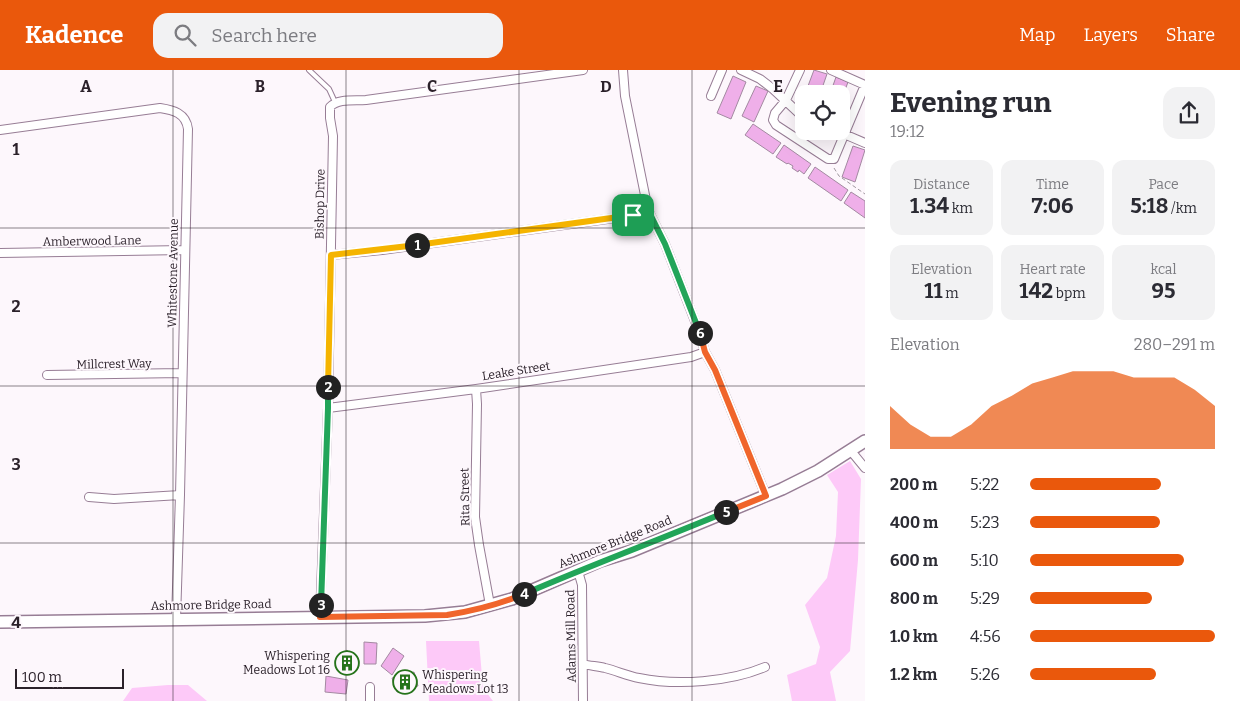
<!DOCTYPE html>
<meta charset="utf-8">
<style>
body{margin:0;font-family:Bitter,serif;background:#f2f2f3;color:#2b2b33;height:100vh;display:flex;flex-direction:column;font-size:19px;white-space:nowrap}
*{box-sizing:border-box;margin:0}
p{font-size:16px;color:#7c7c81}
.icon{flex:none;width:28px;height:28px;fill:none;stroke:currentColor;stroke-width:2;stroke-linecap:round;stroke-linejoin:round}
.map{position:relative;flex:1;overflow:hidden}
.details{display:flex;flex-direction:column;background:#fff;width:375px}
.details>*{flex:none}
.buttons{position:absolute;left:795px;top:15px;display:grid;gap:10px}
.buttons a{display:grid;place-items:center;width:55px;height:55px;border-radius:10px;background:#fff;box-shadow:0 5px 20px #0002;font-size:25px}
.scale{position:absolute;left:15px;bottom:12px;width:109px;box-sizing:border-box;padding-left:5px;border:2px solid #2b212a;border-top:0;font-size:14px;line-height:18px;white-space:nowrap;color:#2b212a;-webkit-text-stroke:4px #fdf7fc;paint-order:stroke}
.pin{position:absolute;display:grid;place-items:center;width:42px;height:42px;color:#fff;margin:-21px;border-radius:10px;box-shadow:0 2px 8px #0006}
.km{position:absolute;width:25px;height:25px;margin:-12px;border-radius:50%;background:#222;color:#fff;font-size:14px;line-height:25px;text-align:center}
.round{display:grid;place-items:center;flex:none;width:52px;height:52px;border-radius:15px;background:#f2f2f3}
.overview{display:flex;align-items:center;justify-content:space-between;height:85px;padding:0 25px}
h1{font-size:28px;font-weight:700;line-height:38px}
.metrics{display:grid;grid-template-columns:repeat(3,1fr);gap:8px;height:85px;padding:5px 25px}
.metrics div{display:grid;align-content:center;border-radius:12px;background:#f2f2f3;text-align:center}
.metrics b{font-size:21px;font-weight:700}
.metrics small{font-size:14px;font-weight:400}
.metrics p{font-size:14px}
.chart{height:140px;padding:10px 25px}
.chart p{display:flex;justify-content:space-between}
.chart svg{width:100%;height:90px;margin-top:5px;fill:#ea580c;opacity:.7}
ul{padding:0 25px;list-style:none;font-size:16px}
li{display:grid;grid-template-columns:80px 60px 1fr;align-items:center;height:38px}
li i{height:12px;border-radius:6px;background:#ea580c}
header{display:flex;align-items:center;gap:30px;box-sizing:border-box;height:70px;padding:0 25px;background:#ea580c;color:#fff}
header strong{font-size:24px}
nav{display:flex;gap:28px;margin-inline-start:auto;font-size:18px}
.search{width:350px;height:45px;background:#f2f2f3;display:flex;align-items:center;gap:12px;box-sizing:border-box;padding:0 18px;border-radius:15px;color:#7c7c81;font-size:19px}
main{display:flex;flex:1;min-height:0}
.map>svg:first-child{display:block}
</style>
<header>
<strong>Kadence</strong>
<div class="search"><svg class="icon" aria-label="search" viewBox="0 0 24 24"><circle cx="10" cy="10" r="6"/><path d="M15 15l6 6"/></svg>Search here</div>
<nav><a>Map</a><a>Layers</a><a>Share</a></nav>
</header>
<main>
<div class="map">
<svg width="865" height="631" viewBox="0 0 865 631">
<rect width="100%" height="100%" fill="#fdf7fc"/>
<path fill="#fdc9f8" d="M850 391 861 409 858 490 850 581 830 602 836 631H792L787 605 816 594 820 577 805 535 827 508 836 466 838 422 827 405Z
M426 571H479L483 618 493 631H429Z
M168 615H188L207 631H123L132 618Z"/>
<path fill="#efafe9" stroke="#a389a1" d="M814 0 827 4 820 24H805Z
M733 6 746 12 731 49 717 43Z
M836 7 848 12 841 31V24H830Z
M756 16 768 21 754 52 742 46Z
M753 54 781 73 773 84 745 65Z
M784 75 811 94 804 104 799 100 798 102 792 98 793 96 788 93 787 94 776 87Z
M853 76 865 80 855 112 842 107Z
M815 97 848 120 841 131 808 108Z
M851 122 865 131V148L844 133Z
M364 572 377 573 376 594H364Z
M393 578 404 586 392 605 381 596Z
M347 580 359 596 348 605 335 590Z
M414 602 418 616 397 622 392 608Z
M326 606 348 610 346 624 325 622Z"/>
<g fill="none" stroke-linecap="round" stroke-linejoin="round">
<g stroke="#977d95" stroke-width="6">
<path id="service" d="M309 0 329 19 335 32"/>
</g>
<g stroke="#977d95" stroke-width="10">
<path id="minor" d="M623 0 625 26 648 140 665 174 700 264 705 282 715 300 766 426
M741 0 760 9 773 19 804 48
M800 0 786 30 775 43 773 50 776 55 828 89H834L865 15
M831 0 865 15
M711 26 722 0
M0 60 160 38C173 40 186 43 188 59L180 425 176 549
M837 61 865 73
M0 183 184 180
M331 185 382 180 629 146 648 140
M47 305 182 303
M476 319 477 334 475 447 479 475 490 535
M328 338 476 319 691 287 705 282
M851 381 865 398
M89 427 114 429 180 425
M578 501 582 515 583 631
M320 547 328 338 333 66 330 48V37C338 28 355 31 366 30L583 0
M583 594C590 596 598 596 605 598 617 601 628 606 639 608 677 616 730 612 765 597
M370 631V617"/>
</g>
<g stroke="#977d95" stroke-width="14">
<path id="secondary" d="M0 552 425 546 465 542 512 529 600 491 632 481 782 419 818 401 865 371"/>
</g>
<path stroke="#a0989f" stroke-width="1" stroke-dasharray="4 2.5" stroke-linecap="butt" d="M834 98 839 106 865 124"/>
<use href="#service" stroke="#fff" stroke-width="4"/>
<use href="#minor" stroke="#fff" stroke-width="8"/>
<use href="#secondary" stroke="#fff" stroke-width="11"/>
</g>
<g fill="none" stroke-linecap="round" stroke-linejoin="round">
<g stroke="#fff" stroke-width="10">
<path id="split-1" d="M417 175 633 145"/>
</g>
<g stroke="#fff" stroke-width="10">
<path id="split-2" d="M328 317 331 185 417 175"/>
</g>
<g stroke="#fff" stroke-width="10">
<path id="split-3" d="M321 535 328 338V317"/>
</g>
<g stroke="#fff" stroke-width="10">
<path id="split-4" d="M321 535 320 547 447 545C473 541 500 534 524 524"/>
</g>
<g stroke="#fff" stroke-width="10">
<path id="split-5" d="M524 524C591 495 659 470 726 442"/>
</g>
<g stroke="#fff" stroke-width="10">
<path id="split-6" d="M700 263 705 282 715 300 766 426 726 442"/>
</g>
<g stroke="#fff" stroke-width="10">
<path id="split-7" d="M633 145 648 140 665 174 700 263"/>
</g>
<use href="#split-1" stroke="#f5b400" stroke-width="6"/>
<use href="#split-2" stroke="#f5b400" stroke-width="6"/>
<use href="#split-3" stroke="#22a559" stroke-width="6"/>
<use href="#split-4" stroke="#f0652b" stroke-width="6"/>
<use href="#split-5" stroke="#22a559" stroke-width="6"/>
<use href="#split-6" stroke="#f0652b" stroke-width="6"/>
<use href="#split-7" stroke="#22a559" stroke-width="6"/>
</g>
<path fill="none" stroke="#2b212a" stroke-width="1" stroke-opacity="0.55" d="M173 0V631M346 0V631M519 0V631M692 0V631M0 158H865M0 316H865M0 473H865"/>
<defs>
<g id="building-ring" transform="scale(1.25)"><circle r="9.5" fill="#fdf7fc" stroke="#25731a" stroke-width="1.5"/><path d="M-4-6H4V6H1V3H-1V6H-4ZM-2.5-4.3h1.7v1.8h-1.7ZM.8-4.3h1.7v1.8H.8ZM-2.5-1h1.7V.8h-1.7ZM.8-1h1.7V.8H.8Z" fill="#25731a"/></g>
</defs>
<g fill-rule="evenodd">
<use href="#building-ring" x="347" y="593"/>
<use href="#building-ring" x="405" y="612"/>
</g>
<g text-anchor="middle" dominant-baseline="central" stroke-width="4" stroke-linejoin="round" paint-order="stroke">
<g font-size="12" fill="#2b212a" stroke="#fdf7fc">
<text transform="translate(320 134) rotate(-89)">Bishop Drive</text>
<text transform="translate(92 171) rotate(-1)">Amberwood Lane</text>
<text transform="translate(173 203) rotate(-89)">Whitestone Avenue</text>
<text transform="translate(114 294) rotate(-1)">Millcrest Way</text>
<text transform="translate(516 301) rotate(-9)">Leake Street</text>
<text transform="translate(465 427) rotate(-91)">Rita Street</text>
<text transform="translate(615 472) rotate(-22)">Ashmore Bridge Road</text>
<text transform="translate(211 535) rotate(-1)">Ashmore Bridge Road</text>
<text transform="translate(571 566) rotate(-91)">Adams Mill Road</text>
</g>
<g font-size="12" fill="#2b212a" stroke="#fdf7fc" text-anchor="end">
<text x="330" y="586">Whispering<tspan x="330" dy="14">Meadows Lot 16</tspan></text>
<text x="422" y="605" text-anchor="start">Whispering<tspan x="422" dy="14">Meadows Lot 13</tspan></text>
</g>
</g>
<g font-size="16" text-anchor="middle" font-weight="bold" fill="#2b212a" stroke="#fdf7fc" stroke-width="4" stroke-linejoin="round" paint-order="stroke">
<text x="86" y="22">A</text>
<text x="260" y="22">B</text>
<text x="432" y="22">C</text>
<text x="606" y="22">D</text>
<text x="778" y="22">E</text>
<text x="16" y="85">1</text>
<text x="16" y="242">2</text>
<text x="16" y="400">3</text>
<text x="16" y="558">4</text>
</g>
</svg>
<div class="buttons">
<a><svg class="icon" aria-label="locate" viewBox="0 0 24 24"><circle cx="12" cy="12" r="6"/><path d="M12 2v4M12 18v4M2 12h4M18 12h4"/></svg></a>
</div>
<div class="scale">100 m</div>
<div class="pin" style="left:633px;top:145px;background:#1e9e55"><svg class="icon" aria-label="arrive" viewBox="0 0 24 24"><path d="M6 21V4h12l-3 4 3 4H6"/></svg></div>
<b class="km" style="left:417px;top:175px">1</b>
<b class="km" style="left:328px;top:317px">2</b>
<b class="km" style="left:321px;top:535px">3</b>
<b class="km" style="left:524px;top:524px">4</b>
<b class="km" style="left:726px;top:442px">5</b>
<b class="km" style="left:700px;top:263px">6</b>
</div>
<section class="details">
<div class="overview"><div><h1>Evening run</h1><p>19:12</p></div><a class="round"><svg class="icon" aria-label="share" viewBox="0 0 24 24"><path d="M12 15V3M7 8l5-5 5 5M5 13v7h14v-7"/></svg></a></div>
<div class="metrics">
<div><p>Distance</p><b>1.34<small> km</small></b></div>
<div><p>Time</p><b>7:06</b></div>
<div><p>Pace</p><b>5:18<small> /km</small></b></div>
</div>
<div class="metrics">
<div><p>Elevation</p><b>11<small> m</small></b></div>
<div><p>Heart rate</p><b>142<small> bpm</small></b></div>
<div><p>kcal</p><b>95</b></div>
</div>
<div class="chart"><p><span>Elevation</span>280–291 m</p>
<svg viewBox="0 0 160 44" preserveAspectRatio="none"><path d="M0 44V23L10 32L20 38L30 38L40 32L50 23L60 18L70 12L80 9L90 6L100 6L110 6L120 9L130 9L140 9L150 15L160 23V44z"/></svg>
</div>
<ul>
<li><b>200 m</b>5:22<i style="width:71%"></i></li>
<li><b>400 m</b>5:23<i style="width:70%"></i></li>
<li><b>600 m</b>5:10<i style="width:83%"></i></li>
<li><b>800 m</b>5:29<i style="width:66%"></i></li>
<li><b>1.0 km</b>4:56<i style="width:100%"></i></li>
<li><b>1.2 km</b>5:26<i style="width:68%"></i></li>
</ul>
</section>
</main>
